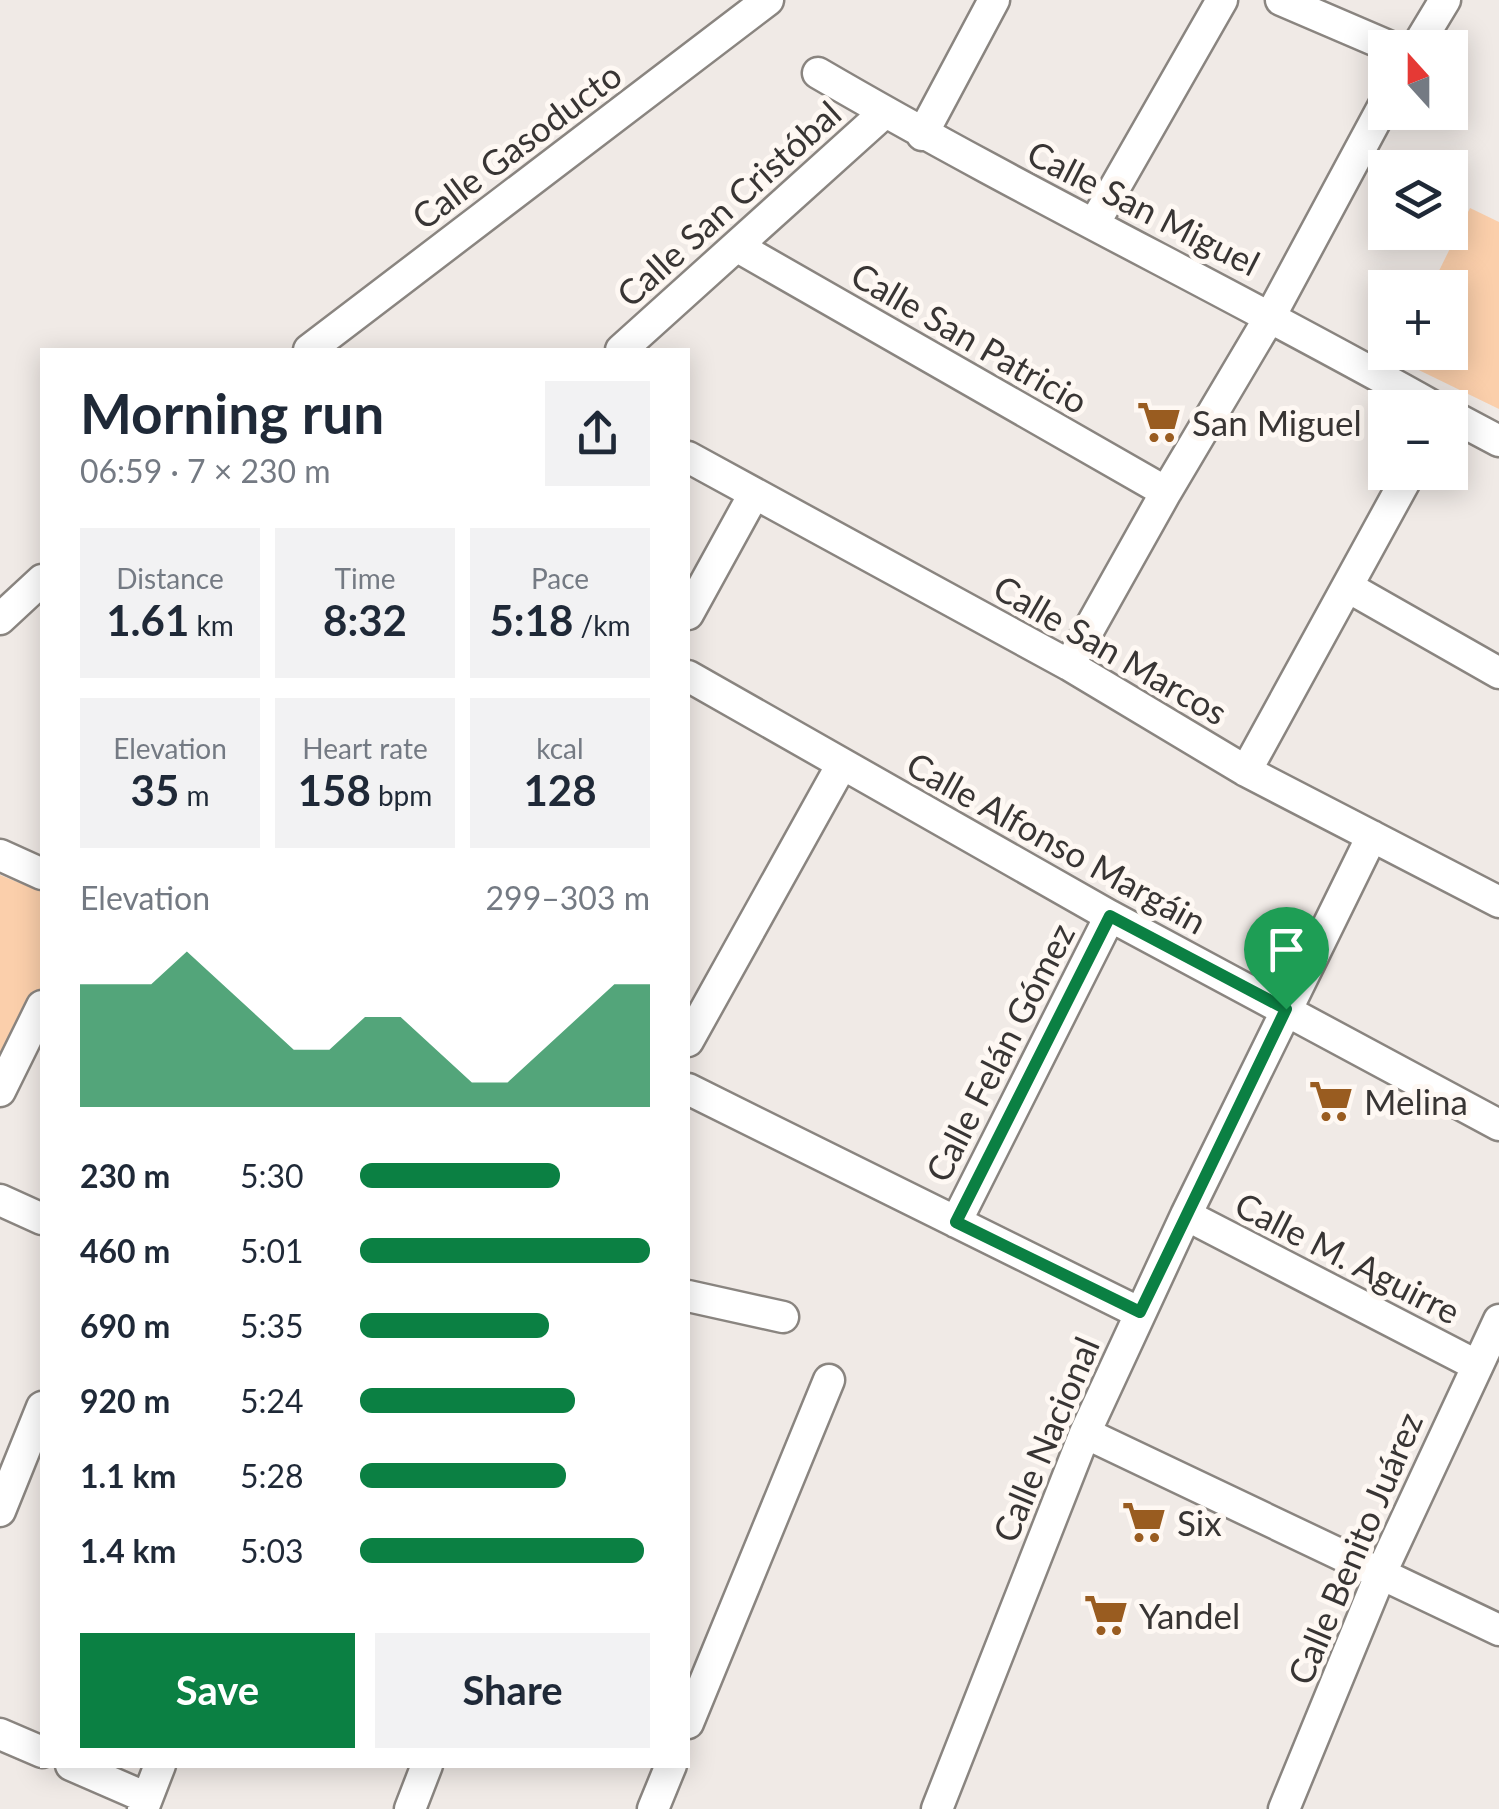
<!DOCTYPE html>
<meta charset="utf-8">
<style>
body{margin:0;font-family:Lato,sans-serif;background:#f2f2f3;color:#1f2937;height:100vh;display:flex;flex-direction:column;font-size:38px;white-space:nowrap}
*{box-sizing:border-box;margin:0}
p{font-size:32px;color:#747a83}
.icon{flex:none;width:55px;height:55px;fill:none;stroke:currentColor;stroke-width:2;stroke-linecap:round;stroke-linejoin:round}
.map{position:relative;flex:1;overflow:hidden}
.details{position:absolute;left:40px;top:348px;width:650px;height:1420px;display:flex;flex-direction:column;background:#fff;border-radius:0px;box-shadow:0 5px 25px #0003}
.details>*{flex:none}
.needle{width:65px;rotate:339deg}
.tools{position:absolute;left:1368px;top:30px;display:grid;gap:20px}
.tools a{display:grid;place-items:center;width:100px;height:100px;border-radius:0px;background:#fff;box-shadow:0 5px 25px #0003;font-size:50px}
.pin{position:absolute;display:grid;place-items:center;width:85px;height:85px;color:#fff;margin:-102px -42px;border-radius:50% 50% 50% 0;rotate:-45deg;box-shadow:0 0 10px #0007}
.pin .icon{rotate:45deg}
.round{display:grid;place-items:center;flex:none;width:105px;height:105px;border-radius:0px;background:#f2f2f3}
.head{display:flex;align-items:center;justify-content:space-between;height:170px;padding:0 40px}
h1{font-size:55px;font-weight:700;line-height:75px}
.figures{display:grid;grid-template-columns:repeat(3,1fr);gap:15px;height:170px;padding:10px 40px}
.figures div{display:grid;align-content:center;border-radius:0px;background:#f2f2f3;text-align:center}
.figures b{font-size:42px;font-weight:700}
.figures small{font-size:28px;font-weight:400}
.figures p{font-size:28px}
.chart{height:280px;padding:20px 40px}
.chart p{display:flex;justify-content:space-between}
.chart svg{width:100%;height:180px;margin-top:10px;fill:#0b8043;opacity:.7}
.button{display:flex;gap:20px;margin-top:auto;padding:20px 40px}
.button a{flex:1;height:115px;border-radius:0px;background:#0b8043;color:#fff;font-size:40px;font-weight:700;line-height:115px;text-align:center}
.button a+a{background:#f2f2f3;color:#1f2937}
ul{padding:0 40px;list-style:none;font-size:32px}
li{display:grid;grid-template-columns:160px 120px 1fr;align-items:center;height:75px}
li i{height:25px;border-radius:12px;background:#0b8043}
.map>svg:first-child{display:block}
</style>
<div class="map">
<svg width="1499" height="1809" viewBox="0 0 1499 1809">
<rect width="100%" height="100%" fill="#f0eae6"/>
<path fill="#fbcfab" d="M1470 208 1499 222V409L1396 359 1399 353 1450 352V288L1431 287Z
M0 875 42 892V1031L0 1109Z"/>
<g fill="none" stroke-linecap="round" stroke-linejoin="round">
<g stroke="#8a8580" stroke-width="35">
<path id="minor" d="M1281 0 1393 48
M1416 48 1445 0
M818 73C1020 191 1232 293 1436 408
M922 135 994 0
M1094 224 1222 0
M738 247 1166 492
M309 350 768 0
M621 350 885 112
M1450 415 1499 441
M688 457 1069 665 1246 771 1499 902
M1348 587 1499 673
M688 614 754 494
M0 619 42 580
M1069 665 1166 492 1271 315 1385 103
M688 676 1110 916 1499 1125
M1246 771 1410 472
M0 855 42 874
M688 1041 841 766
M688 1089 1140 1313
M0 1091 42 1006
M0 1200 42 1219
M1186 1215 1476 1365
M956 1222 1110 916
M688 1296 783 1317
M1085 1433 1499 1630
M0 1511 42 1407
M688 1723 829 1380
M0 1734 42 1752
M71 1765 147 1798
M143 1809 160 1765
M410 1809 427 1765
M653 1809 671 1765
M937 1809 1085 1433 1186 1215 1372 836
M1284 1809 1381 1573 1499 1320"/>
</g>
<use href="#minor" stroke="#fff" stroke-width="30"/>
</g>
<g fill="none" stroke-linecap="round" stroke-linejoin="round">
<g stroke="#fff" stroke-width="20">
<path id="route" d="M1110 916 1286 1009 1140 1312 956 1222Z"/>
</g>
<use href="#route" stroke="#0b8043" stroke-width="12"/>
</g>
<defs>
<g id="supermarket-bare" transform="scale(3.45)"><path d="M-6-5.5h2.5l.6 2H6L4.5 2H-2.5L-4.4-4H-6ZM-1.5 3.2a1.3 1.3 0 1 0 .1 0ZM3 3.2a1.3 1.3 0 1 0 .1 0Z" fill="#995c20" stroke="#fef8f3" stroke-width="2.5" paint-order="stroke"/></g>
</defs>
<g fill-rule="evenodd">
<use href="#supermarket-bare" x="1159" y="422"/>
<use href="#supermarket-bare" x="1331" y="1101"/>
<use href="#supermarket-bare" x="1144" y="1522"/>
<use href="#supermarket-bare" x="1106" y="1615"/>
</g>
<g text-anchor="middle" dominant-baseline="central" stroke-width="10" stroke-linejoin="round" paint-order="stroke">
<g font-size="35" fill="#383534" stroke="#fef8f3">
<text transform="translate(516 145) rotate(-37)">Calle Gasoducto</text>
<text transform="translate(728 203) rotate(-42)">Calle San Cristóbal</text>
<text transform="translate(1144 207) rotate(27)">Calle San Miguel</text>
<text transform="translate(970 337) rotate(30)">Calle San Patricio</text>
<text transform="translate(1111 649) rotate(30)">Calle San Marcos</text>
<text transform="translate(1057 842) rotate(29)">Calle Alfonso Margáin</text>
<text transform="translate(999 1052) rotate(-63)">Calle Felán Gómez</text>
<text transform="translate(1348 1257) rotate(27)">Calle M. Aguirre</text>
<text transform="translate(1045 1439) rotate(-67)">Calle Nacional</text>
<text transform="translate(1354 1548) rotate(-67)">Calle Benito Juárez</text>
</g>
<g font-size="35" fill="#383534" stroke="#fef8f3" text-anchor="start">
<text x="1192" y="422">San Miguel</text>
<text x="1364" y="1101">Melina</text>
<text x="1177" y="1522">Six</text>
<text x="1139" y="1615">Yandel</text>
</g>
</g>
</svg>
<div class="tools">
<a><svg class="needle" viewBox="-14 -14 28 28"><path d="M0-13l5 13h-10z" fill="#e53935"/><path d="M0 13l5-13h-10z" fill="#747a83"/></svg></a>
<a><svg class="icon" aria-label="layers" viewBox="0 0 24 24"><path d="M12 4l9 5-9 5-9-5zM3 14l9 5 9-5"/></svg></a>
<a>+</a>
<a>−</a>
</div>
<div class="pin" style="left:1286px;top:1009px;background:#1e9e55"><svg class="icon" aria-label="arrive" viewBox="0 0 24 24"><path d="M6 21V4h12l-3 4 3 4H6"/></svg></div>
<section class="details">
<div class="head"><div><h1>Morning run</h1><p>06:59 · 7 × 230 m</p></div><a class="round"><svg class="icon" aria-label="share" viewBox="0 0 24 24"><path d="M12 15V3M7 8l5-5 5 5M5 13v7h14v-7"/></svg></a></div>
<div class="figures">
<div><p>Distance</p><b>1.61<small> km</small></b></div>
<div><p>Time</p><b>8:32</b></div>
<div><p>Pace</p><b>5:18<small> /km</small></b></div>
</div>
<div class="figures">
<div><p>Elevation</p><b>35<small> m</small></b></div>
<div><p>Heart rate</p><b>158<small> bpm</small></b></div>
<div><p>kcal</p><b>128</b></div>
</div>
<div class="chart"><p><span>Elevation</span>299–303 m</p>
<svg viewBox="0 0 160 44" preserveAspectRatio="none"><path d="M0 44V14L10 14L20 14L30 6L40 14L50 22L60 30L70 30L80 22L90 22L100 30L110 38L120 38L130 30L140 22L150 14L160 14V44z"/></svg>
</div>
<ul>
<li><b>230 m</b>5:30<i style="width:69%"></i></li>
<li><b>460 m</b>5:01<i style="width:100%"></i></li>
<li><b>690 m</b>5:35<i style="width:65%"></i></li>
<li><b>920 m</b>5:24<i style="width:74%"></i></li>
<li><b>1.1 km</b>5:28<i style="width:71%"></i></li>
<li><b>1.4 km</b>5:03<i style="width:98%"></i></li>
</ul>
<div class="button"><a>Save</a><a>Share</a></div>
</section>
</div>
